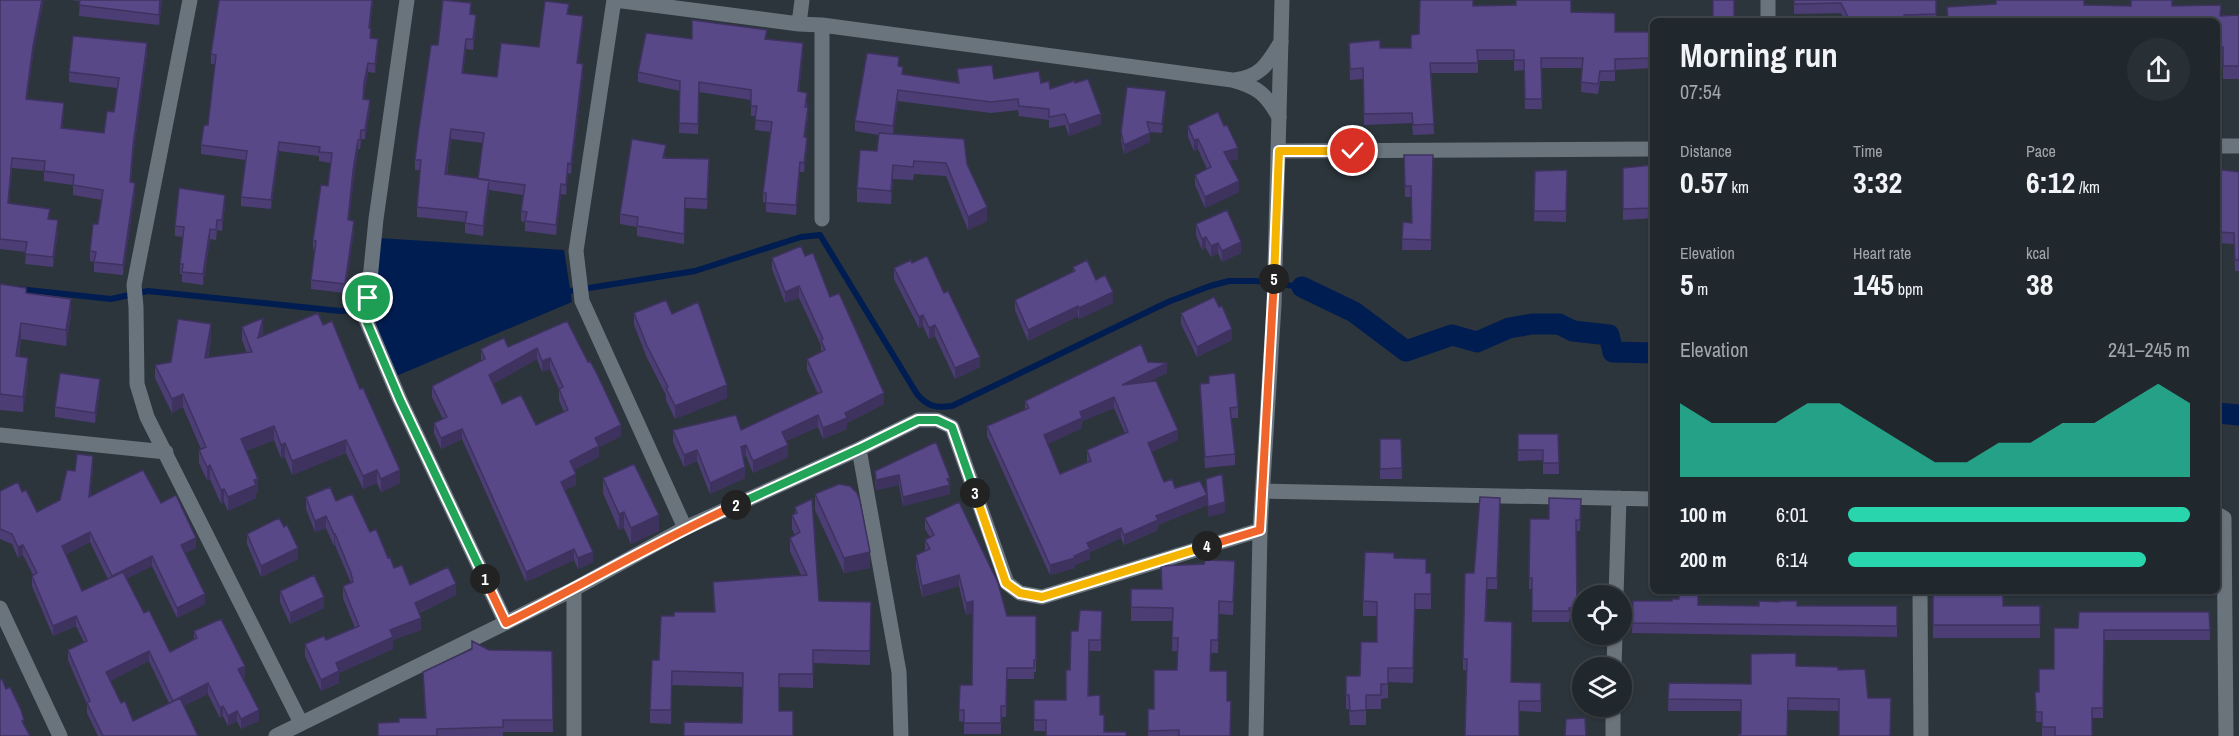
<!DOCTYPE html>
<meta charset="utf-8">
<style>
body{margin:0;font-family:"Archivo Narrow",sans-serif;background:#293035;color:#f1f3f6;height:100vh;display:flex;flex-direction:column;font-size:22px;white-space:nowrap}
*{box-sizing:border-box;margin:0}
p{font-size:20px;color:#a2a6aa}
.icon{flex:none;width:33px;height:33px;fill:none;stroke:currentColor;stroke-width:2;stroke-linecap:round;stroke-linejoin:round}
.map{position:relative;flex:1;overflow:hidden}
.side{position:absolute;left:1650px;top:18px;width:570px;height:576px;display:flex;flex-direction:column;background:#21282d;border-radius:9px;box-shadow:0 2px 4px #0004,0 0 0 2px #3e4449}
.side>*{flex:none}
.controls{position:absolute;left:1572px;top:585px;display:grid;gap:12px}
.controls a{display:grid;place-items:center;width:60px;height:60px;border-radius:50%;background:#21282d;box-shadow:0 2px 4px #0004,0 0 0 2px #3e4449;font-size:30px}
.pin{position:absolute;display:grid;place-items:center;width:51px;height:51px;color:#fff;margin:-26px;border:3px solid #fff;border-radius:50%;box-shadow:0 2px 6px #0007}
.km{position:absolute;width:30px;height:30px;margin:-15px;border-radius:50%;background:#222;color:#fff;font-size:16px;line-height:30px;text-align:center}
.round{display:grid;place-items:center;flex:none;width:63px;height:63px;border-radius:32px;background:#293035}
.summary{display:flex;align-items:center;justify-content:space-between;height:102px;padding:0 30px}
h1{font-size:33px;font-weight:700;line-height:45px}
.stats{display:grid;grid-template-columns:repeat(3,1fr);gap:9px;height:102px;padding:6px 30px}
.stats div{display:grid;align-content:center}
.stats b{font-size:30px;font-weight:700}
.stats small{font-size:16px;font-weight:400}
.stats p{font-size:16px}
.chart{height:168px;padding:12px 30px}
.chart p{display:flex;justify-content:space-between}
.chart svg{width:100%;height:108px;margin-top:6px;fill:#28d5ad;opacity:.7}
ul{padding:0 30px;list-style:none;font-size:20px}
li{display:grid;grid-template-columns:96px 72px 1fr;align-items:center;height:45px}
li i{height:15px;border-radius:8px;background:#28d5ad}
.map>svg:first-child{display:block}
</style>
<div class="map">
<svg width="2239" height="736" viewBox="0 0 2239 736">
<rect width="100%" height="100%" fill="#2c353c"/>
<path fill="#001d52" d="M379 238 564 250 572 302 394 377 371 320Z"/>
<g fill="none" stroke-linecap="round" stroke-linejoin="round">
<path stroke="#001d52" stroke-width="6" d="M18 289 111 299 148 291 340 311 366 309
M564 292 695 271 801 237 820 235 917 394C928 407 936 408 952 406L1168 302 1210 286 1229 281H1256L1302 287"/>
<path stroke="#001d52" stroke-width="21" d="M1302 287 1354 312 1406 351 1452 335 1477 342 1509 328 1532 324H1559L1573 331 1609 335 1613 352 1653 353
M2217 413 2239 415"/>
<path stroke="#6a747d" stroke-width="15" d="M190 0 134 285 136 307 137 384 147 417 301 723
M407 0 376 219 366 320 400 400 506 623
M614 0 576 251 582 301 685 528
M615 0 799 24 822 25 1232 80C1258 87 1266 94 1279 117
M1768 21V0
M799 24 802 0
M1235 80C1262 76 1268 63 1281 42
M2217 146H2239
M1279 151 1653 149
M822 219V25
M0 435 166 452
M859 449 899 672 901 736
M1263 491 1653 499
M2217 514 2224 518 2226 736
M1920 591 1921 736
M1616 596 1619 498
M0 608 60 736
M1614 668 1615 634
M276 736 574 589 685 528 859 449 918 420H937L952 427 1007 583 1020 593 1042 597 1260 530
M574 736V589
M1613 736V706"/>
<path stroke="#6a747d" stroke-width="15" d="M1256 736 1260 530 1274 305 1282 0"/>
</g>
<path fill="#4c3e75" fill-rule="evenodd" d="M0 0 33 56 27 99 64 113 62 128 104 133 114 112 117 88 69 82V72L147 53 133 156 131 182 135 193 123 275 94 272V262L90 261V251L98 224 102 200 73 195V185L44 181V171L12 168 9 203 49 219 58 230 53 267 25 264 26 252 0 249Z
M71 0H162L159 25 79 16 80 1Z
M373 0 370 28 371 38 378 48 375 73 368 72 364 93V99L370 109 365 139H361L360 149H358L353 181 349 220 354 230 345 293 311 289V280L315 250 313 249V240L328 186 331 163 319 161V156L279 151 271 209 241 206V197L246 160 201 154V145L208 125 215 64H211V54Z
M1794 0H1936V21H1845L1841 13 1794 14Z
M1995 4 2172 6 2221 16 2239 15V79H2223V59H2217V21H1947V7Z
M1473 6 1571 12 1615 32H1653V68L1615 70V81H1600L1598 94 1581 92 1582 68H1541L1542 109H1525L1524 70 1514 71V60H1478V73H1431L1434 134 1413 135 1412 123 1364 125 1363 79 1350 80 1349 43 1380 48H1411L1419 34Z
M569 15 583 26 578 63 583 74 571 174 568 173 566 195 561 194 556 235 525 231V222L521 221V211L523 195 489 190 483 236 465 233V222L417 217V207L420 170H415V160L438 45 476 25 473 50 466 49 463 73 497 77 539 47ZM451 139 483 143 478 179 447 175Z
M692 39H767L803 53 799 92 807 102V107L808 117 805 137 807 147 804 172H800L796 215 766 212V203L763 202V193L771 132 755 130 756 116H751V100L699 92 698 134 679 133 680 91 638 82V72Z
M899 66 903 75 958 82 957 69 994 79 1041 83 1050 89 1075 83 1101 124 1069 136 1065 125 1049 128V120L1019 116 1018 110 991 113 898 101 893 134 967 164 987 221 968 230 946 176 914 174 913 180 893 179 891 204 857 202V188L877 151 879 135 855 131V121Z
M1166 100 1162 133 1149 132 1150 142 1124 154 1121 141V132Z
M1188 126 1238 159 1229 161 1239 192 1205 208 1195 185V175L1207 169 1198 149 1194 151 1188 137Z
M666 155 665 158 709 169 707 209 685 208 684 244 637 236V227L620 224V214Z
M1404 155H1433L1431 250H1402L1403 222 1411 223V197H1405Z
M2217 158 2222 170 2239 172V271H2235L2234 244 2217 243Z
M1653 165V218L1623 220V168Z
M1567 170 1566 222 1534 221 1535 171Z
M225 206 222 231 217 230 216 240 210 239 203 285 182 282V274H180V264L183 237 175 236V226Z
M1196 224 1241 253 1222 262 1218 253 1211 257 1206 248 1202 250 1196 235Z
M805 256 830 297 884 404 847 423V429L823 439 818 427 786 441 788 457 753 473 746 456 743 457 745 478 710 494 697 461 684 467 673 442V430H741L818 394 807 370V359L821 352V345L799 298 785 303 772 269V258Z
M912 263 944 293 980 367 955 379 935 336 929 339 923 326 919 328 894 279V268Z
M1073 267 1096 280 1113 303 1079 319 1078 316 1028 341 1015 310V300L1073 272Z
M0 284 26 293 71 315 66 346 21 339 19 356 28 374 23 412 0 410Z
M1219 307 1232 340 1197 357 1181 324V313Z
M634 313 672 314 727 398 675 419 666 400V395L647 358 634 325Z
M567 321 621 436 599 447V457L574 470 576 485 565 490 593 562 578 569 574 560 526 582 462 439 441 449 434 433V423L443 419 432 397V386L481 361V349L508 347ZM537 359 542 372 550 369 559 389V400L564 412 536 425 502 404 493 384Z
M323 325 400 483 381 492 377 483 363 489 346 453 292 475 285 457 281 458 274 440 246 451 258 492 256 493V498L228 511 224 502 221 504 210 479 207 480 199 463V450L201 449 183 407 172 413 155 378V365L171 362 211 338 208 358 247 353 242 340V327L263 331 262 337Z
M1148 362 1167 373 1148 382 1178 440 1151 452 1164 482 1207 505 1158 525V530L1124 545 1121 538 1090 552V559L1075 565V568L1050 575 987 436V426L1025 410V401ZM1114 408 1125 433 1087 450V462L1060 474 1047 444 1082 428V421Z
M1200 384 1238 407V418H1231L1235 454V465L1205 468Z
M100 389 95 423 55 417V407Z
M1518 434H1558L1559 474H1543V460L1518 461Z
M1380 439H1401L1402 479H1380Z
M93 466 90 497 161 503 196 548 185 553 205 604 177 618 152 566 126 579 144 613 170 652 194 639V631L245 676 243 678 259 721 241 729 237 721 228 726 223 716 220 718 208 694 183 706 198 736H98L87 713V704L68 660V650L84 642 76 626 53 636 32 586V576L33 575 23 555 18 558 12 544 0 539V491L22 492 37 512 60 500 75 471ZM90 542 108 579 82 591 65 555ZM149 661 169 703 133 721 121 703 110 681Z
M875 471 950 487V494L903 506 899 485 876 490 875 481Z
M603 478 659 531 631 544 624 528 619 530 603 493Z
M815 494 870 568 844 573 815 510Z
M306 497 336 501 370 532 394 568 410 585 456 595 419 613 421 630 393 640V649L339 673V683L321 691 305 656V644L326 640 355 628 343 598V586L351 583 335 545 334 546 326 528 315 532 306 509Z
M812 499 819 601 871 602 870 665 813 663V688L779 687 742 723 743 687 672 685 671 724 650 723V710L659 660 674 616 714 612 713 582 801 575 790 551V538L795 535 792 529V515L795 514V507Z
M1500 508 1497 589H1487L1486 621 1511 682 1541 683V712L1519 711 1466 670H1463V659L1474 573Z
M1581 509 1580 531H1576L1577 619H1569V622H1532V589H1529L1530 519H1549Z
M925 518 1007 616H1036V672H1034V679H1007L1006 717H1001V734H964V722L959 721 960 685H972L973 613 966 615 959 586 922 597 916 567V555L925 551V540L930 537 925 529Z
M247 534 298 559 261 577 247 544Z
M1161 566 1235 574 1233 615 1219 614 1218 653H1211L1210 671 1227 701 1231 736H1148V709H1154L1177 670 1178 651H1172L1173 621H1131V589H1161Z
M1426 573H1431V609H1415L1413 683 1388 682V698L1381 699V709H1366V725H1350L1349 709H1346V676H1360L1377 642V616H1363V601Z
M280 591 324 608 290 624 280 602Z
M2079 591H2193V592L2079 596Z
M1933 595 2003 606H2040V638H1933Z
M1679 599 1698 605 1897 606V637L1632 633 1633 601H1672Z
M1102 611 1101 651H1089V696L1046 731H1034V700H1066L1070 670 1078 631Z
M2209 612 2210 640H2104L2103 718H2092V736H2042V722H2036L2035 692H2039L2078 628Z
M489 650 552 651 553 732H503V736H378L399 722 425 718 423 672Z
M1796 666 1838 667 1839 711 1788 710 1741 734V711H1668L1669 683 1751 684Z"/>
<path fill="#3e325f" d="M42 0H44L33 56 26 109V99L33 46Z
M160 0H162L159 25V15Z
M372 0H373L369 37V28Z
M476 15V25L473 50V39Z
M583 16V26L577 73V63Z
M378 39V48L375 73V64Z
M466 39V49L462 83V73Z
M147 43V53L133 156 130 192 133 146Z
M803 43V53L798 101V91Z
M368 63V72L363 108 364 83Z
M583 64V74L571 174V164Z
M898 90V101L893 136V126Z
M1166 91V100L1162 133V124Z
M370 100V109L365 139V130Z
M64 103V113L61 138V128Z
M808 107V117L804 147V137Z
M1101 114V124L1069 136V125Z
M451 129V139L445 185V174Z
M1150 133V142L1124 154V145Z
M807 138V147L804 172V163Z
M1198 139V149L1194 151V140Z
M358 140V149L348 230V220L353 171Z
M279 142V151L271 209V200Z
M1238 148V159L1224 162V152Z
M12 158V168L8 213V203Z
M800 162V172L796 215V205Z
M568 163V173L566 195V185Z
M893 165V179L891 204V191Z
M489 180V190L483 236V226Z
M1239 181V192L1205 208V197Z
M135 183V193L123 275V265Z
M561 184V194L556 235V225Z
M225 195V206L222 231V220Z
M987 207V221L968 230V217Z
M58 220V230L53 267V257Z
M354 221V230L345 293V284Z
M210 229V239L203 285V274Z
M1206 237V248L1202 250V239Z
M1241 242V253L1222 262V251Z
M1218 243V253L1211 257V246Z
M799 286V298L785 303V292Z
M1113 292V303L1079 319V308Z
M71 299V315L66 346V330Z
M1078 306V316L1028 341V330Z
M923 315V326L919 328V317Z
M263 318V331L258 352V338Z
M21 323V339L16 372V356Z
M211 324V338L205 371V358Z
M935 325V336L929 339V328Z
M1232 329V340L1197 357V347Z
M537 348V359L489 386V375Z
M980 357V367L955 379V368Z
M28 358V374L23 412V397Z
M550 358V369L542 372V361Z
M1167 363V373L1122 395V385Z
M100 379V389L95 423V413Z
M727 385V398L675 419V406Z
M884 393V404L847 423V429L823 439V428L845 413Z
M183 394V407L172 413V399Z
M1114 397V408L1082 421V428L1044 446V435L1080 412Z
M818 415V427L782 443V432Z
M621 425V436L599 447V457L570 472V461L595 438Z
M274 426V440L241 453V439Z
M462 429V439L441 449V438Z
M1178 430V440L1148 453V443Z
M346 440V453L292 475V461Z
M285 443V457L281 458V445Z
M746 445V456L741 458V447Z
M788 445V457L753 473V461Z
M697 450V461L684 467V455Z
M93 456V466L89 508V497Z
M210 465V479L207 480V467Z
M745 467V478L710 494V483Z
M377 470V483L363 489V476Z
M400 470V483L381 492V479Z
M576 474V485L561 492V482Z
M899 475V485L876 490V480Z
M950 478V494L903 506V497Z
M258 479V492L256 493V498L228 511V497Z
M224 489V502L221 504V490Z
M1207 495V505L1158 525V530L1124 545V535L1156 516Z
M1225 502V513L1208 517V507Z
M624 512V528L619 530V514Z
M659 515V531L631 544V528Z
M326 516V528L315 532V521Z
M1121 528V538L1090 552V559L1075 565V568L1050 575V565L1074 556 1087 543Z
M90 532V542L62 557V546Z
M334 534H335V545L334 546Z
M196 538V548L181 555V545Z
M23 545V555L18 558V547Z
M298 548V559L261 577V566Z
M574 549V560L526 582V572Z
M593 552V562L578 569V558Z
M870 552V568L844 573V558Z
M152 556V566L112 586V576Z
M959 575V586L922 597V586Z
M456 584V595L415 614V603Z
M205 594V604L177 618V608Z
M324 597V608L290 624V613Z
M973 601V613L966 615V603Z
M76 616V626L53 636V626Z
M421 618V630L393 640V649L339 673V683L321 691V680L336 663 390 630Z
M149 651V661L106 683V672Z
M245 666V676L238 679V669Z
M208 683V694L173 711V701Z
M223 706V716L220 718V708Z
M259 710V721L241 729V719Z
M237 711V721L228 726V716Z"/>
<path fill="#584888" stroke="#3e325f" stroke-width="1.5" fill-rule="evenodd" d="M0 0H42L33 46 26 99 64 103 61 128 104 133 107 111 114 112 119 78 69 72 73 36 147 43 133 146 130 182 135 183 123 265 94 262 96 252 90 251 93 224H98L103 190 73 185 74 175 44 171 45 161 12 158 8 203 50 209 48 219 58 220 53 257 25 254 27 242 0 239Z
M80 0H160L159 15 79 5Z
M219 0H372L369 28H371L370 38 378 39 375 64 368 63 364 83 363 99 370 100 365 130H361L360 140H358L353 171 348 220 354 221 345 284 311 280 316 241 313 240 321 185 328 186 332 153 319 152 320 147 279 142 271 200 241 197 247 151 201 145 204 125H208L216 55 211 54Z
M443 0 471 3 470 14 476 15 473 39H466L462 73 497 77 501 43 539 47 545 1 569 4 567 14 583 16 577 63 583 64 571 164 568 163 566 185 561 184 556 225 525 221 527 212 521 211 525 185 478 179 484 133 451 129 445 174 489 180 483 226 465 223 467 212 417 207 421 160H415L418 135 431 45H438Z
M1420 0H1473V6L1516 5V0H1571V12L1615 13V32H1653V58L1615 59V71H1600L1598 84 1581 82 1583 58H1541L1542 99H1525L1524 60H1514V50H1477L1478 63H1430L1434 124 1413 125 1412 113 1364 114 1363 68 1350 69 1349 43 1380 40V48H1411V35L1419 34Z
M1713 0H1734V21H1713Z
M1794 0H1936V14L1904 15 1905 21H1850L1841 3 1794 4Z
M1996 0H2084V5L2131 6V0H2172V6L2221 5 2220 16 2239 15V66H2223V47H2217V21H1948L1947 7 1996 4Z
M1664 19 1686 21H1664Z
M692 20 767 30 765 39 803 43 798 91 807 93 805 107H808L804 137 807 138 804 163 800 162 796 205 766 203V193H763L772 122 755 120 757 106H751V90L699 82 698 124 679 123 680 81 638 72 646 33 692 39Z
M867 53 899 57 898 66 903 67 902 74 959 83 957 69 992 65 994 79 1039 71 1041 83 1049 81 1050 89 1074 81 1075 83 1088 79 1101 114 1069 125 1065 114 1049 117V109L1019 106 1018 99 991 102 898 90 893 126 855 121Z
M1127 87 1166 91 1162 124 1147 122 1150 133 1124 145 1121 132Z
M1218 112 1224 126 1227 125 1238 148 1224 152 1239 181 1205 197 1195 175 1211 167 1198 139 1194 140 1188 126Z
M879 133 964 139 967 164 987 207 968 217 946 163 914 161 913 167 893 165 891 191 857 188 860 150 877 151Z
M632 139 666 145 663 158 709 159 707 199 685 198 684 234 637 226 638 217 620 214Z
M1404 155H1433L1431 240 1402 239 1403 222 1412 223 1411 186H1405Z
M2217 158H2220L2222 170 2239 172V260H2235L2234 233 2217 232Z
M1653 165V208L1623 209V168Z
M1567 170 1566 211H1534L1535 171Z
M179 188 225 195 222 220H217L216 230 210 229 203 274 182 272 183 264H180L184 227 175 226Z
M1227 210 1241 242 1222 251 1218 243 1211 246 1206 237 1202 239 1196 224Z
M801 246 805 256 813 253 830 297 839 293 884 393 845 413 847 418 823 428 818 415 782 432 788 445 753 461 746 445 741 447 745 467 710 483 697 450 684 455 673 430 736 415 741 430 822 392 807 359 825 350 821 340 823 339 799 286 785 292 772 258Z
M927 256 944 293 948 291 980 357 955 368 935 325 929 328 923 315 919 317 894 268 911 260 912 263Z
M1087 260 1096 280 1105 275 1113 292 1079 308 1078 306 1028 330 1015 300 1075 271 1073 267Z
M0 284 26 288V293L71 299 66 330 21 323 16 356 28 358 23 397 0 394Z
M1214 297 1219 307 1222 306 1232 329 1197 347 1181 313Z
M666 300 672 314 698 302 727 385 675 406 666 388 668 387 647 346 634 313Z
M318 313 323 325 332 321 360 389 363 388 400 470 381 479 377 470 363 476 346 440 292 461 285 443 281 445 274 426 241 439 258 479 254 480 256 485 228 497 224 489 221 490 210 465 207 467 199 450 206 447 183 394 172 399 155 365 171 362 178 319 211 324 205 358 252 352 242 327 263 318 258 338Z
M567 321 588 362 590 361 597 374 621 425 595 438 599 446 570 461 576 474 561 482 593 552 578 558 574 549 526 572 462 429 441 438 434 423 447 417 432 386 485 359 481 349 493 343 504 338 508 347ZM537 348 542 361 550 358 563 387 559 389 568 410 536 425 521 395 502 404 489 375Z
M1141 344 1148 362 1167 363 1122 385 1156 381 1178 430 1148 443 1164 482 1172 479 1175 488 1200 481 1207 495 1156 516 1158 520 1124 535 1121 528 1087 543 1090 549 1074 556 1075 558 1050 565 987 426 1029 408 1025 401ZM1114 397 1128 432 1087 450 1091 461 1060 474 1044 435 1082 418 1080 412Z
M60 373 100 379 95 413 55 407Z
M1235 373 1238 407 1230 408 1235 454 1205 457 1200 384 1209 383V376Z
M1518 434H1558L1559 463H1543V450H1518Z
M1380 439H1401L1402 468 1380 469Z
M936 442 950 478 947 479 950 485 903 497 899 475 876 480 875 471Z
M77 454 93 456 89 497 143 470 161 503 176 495 196 538 181 545 205 594 177 608 152 556 112 576 90 532 62 546 82 591 123 572 144 613 149 610 170 652 197 638 194 631 221 619 245 666 238 669 259 710 241 719 237 711 228 716 223 706 220 708 208 683 173 701 149 651 106 672 121 703 125 701 133 721 180 698 198 736H103L87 703 90 701 68 650 87 641 76 616 53 626 32 576 37 573 23 545 18 547 12 534 0 529V491L18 482 22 492 26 490 37 512 60 500 67 470 75 471Z
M634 464 659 515 631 528 624 512 619 514 603 478Z
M1222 474 1225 502 1208 507 1206 479Z
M839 484 850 486 857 493 860 501 870 552 844 558 815 494Z
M330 487 336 501 352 494 370 532 376 529 388 558 390 557 394 568 402 565 410 585 448 567 456 584 415 603 421 618 390 630 393 637 336 663 339 671 321 680 305 644 324 636 326 640 359 626 343 586 353 582 351 573 335 534H334L326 516 315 521 306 497Z
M1480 497 1500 498 1497 578H1487L1485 621 1512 622 1511 682 1541 683V701H1519V736H1465L1467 659H1463L1465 573H1474Z
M1549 498 1581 499 1580 520H1576L1577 608H1569V611H1532V578H1529L1530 519H1549Z
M812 499 819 601 871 602 870 651 813 650V674H779V711H793V736H684V722L742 723 743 673 672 671 671 710H650L652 660H659L661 616H674V612H715L713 582 807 575 790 538 800 532 792 515 797 513 795 507Z
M959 502 998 583 1007 616H1036V660H1034V668H1007L1006 706H1001V723H964V710H959L960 685H972L973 601 966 603 959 575 922 586 916 555 930 549 925 540 934 535 925 518Z
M279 518 284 527 287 525 298 548 261 566 247 534Z
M1365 552 1394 553V558L1426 559V573H1431V594H1415L1413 668H1388V684H1381V695H1366V710L1350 711 1349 695H1346V676H1360L1361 642H1377V602L1363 601Z
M1205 560 1235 561 1233 602 1219 601 1218 640H1211L1210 671H1227V701H1231L1230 736H1179V730L1148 731V709H1154V670H1177L1178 638H1172L1173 608 1131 607V589H1162L1161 566 1204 564Z
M314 575 324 597 290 613 280 591Z
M1679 591H1698V605L1759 606V601L1779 602V601H1797V606H1897V626L1632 623 1633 601H1672V599H1679Z
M1980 591H2003V606H2040V625H1933V595H1980Z
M1080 610 1102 611 1101 640H1089L1088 696 1100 695V715H1104V732H1126V736H1046V720H1034V700H1066V670H1070L1071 631H1078Z
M2079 612H2209L2210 630H2104L2103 708H2092V736H2055V727H2042V712H2036L2035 692H2039V669H2054V628H2078Z
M472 641 489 650 552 651 553 720H503V727L437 729V736H378V723L399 722V718H426L423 672 472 649Z
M1796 653V666L1838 667V670L1865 669 1868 698H1891L1890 736H1839V699L1788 698 1787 736H1739V734H1741V700L1668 699 1669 683 1751 684V654Z
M2 679 6 689 10 687 21 710 24 720 22 721 30 736H0V680Z
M1585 718 1586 736H1565L1566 719Z"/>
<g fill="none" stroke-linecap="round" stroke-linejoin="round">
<g stroke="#fff" stroke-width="12">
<path id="split-1" d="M368 298 366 320 400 400 485 579"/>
</g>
<g stroke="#fff" stroke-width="12">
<path id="split-2" d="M485 579 506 623C583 585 657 541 736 505"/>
</g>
<g stroke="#fff" stroke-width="12">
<path id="split-3" d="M736 505 859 449 918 420H937L952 427 975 493"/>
</g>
<g stroke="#fff" stroke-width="12">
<path id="split-4" d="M975 493 1006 583 1020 593 1042 597 1207 546"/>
</g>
<g stroke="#fff" stroke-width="12">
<path id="split-5" d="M1207 546 1260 530 1274 279"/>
</g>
<g stroke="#fff" stroke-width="12">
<path id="split-6" d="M1274 279 1279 151H1353"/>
</g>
<use href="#split-1" stroke="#22a559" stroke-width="8"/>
<use href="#split-2" stroke="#f0652b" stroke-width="8"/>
<use href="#split-3" stroke="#22a559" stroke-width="8"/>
<use href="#split-4" stroke="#f5b400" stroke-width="8"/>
<use href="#split-5" stroke="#f0652b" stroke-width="8"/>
<use href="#split-6" stroke="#f5b400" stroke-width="8"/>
</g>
</svg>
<div class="controls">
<a><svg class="icon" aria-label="locate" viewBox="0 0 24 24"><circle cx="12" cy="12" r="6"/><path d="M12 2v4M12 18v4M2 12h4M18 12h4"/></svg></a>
<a><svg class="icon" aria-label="layers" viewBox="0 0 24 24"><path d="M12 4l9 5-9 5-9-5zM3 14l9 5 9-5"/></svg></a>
</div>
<div class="pin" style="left:368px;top:298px;background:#1e9e55"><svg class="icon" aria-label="arrive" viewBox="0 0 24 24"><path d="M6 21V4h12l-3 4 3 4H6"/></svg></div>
<div class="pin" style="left:1353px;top:151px;background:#d93025"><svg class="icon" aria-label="check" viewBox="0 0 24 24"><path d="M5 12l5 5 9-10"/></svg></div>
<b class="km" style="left:485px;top:579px">1</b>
<b class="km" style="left:736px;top:505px">2</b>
<b class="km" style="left:975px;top:493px">3</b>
<b class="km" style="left:1207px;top:546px">4</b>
<b class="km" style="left:1274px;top:279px">5</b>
<section class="side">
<div class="summary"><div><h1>Morning run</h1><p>07:54</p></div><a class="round"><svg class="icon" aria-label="share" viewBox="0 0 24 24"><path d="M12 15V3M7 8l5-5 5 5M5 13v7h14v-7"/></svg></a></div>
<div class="stats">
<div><p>Distance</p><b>0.57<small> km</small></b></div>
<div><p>Time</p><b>3:32</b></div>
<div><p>Pace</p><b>6:12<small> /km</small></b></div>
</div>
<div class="stats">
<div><p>Elevation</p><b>5<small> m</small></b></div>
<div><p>Heart rate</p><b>145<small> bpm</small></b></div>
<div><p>kcal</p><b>38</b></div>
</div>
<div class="chart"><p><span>Elevation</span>241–245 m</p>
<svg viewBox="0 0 160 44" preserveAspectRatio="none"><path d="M0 44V14L10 22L20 22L30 22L40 14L50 14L60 22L70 30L80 38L90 38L100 30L110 30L120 22L130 22L140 14L150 6L160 14V44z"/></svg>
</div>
<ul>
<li><b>100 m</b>6:01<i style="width:100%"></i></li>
<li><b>200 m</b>6:14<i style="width:87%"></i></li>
</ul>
</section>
</div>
